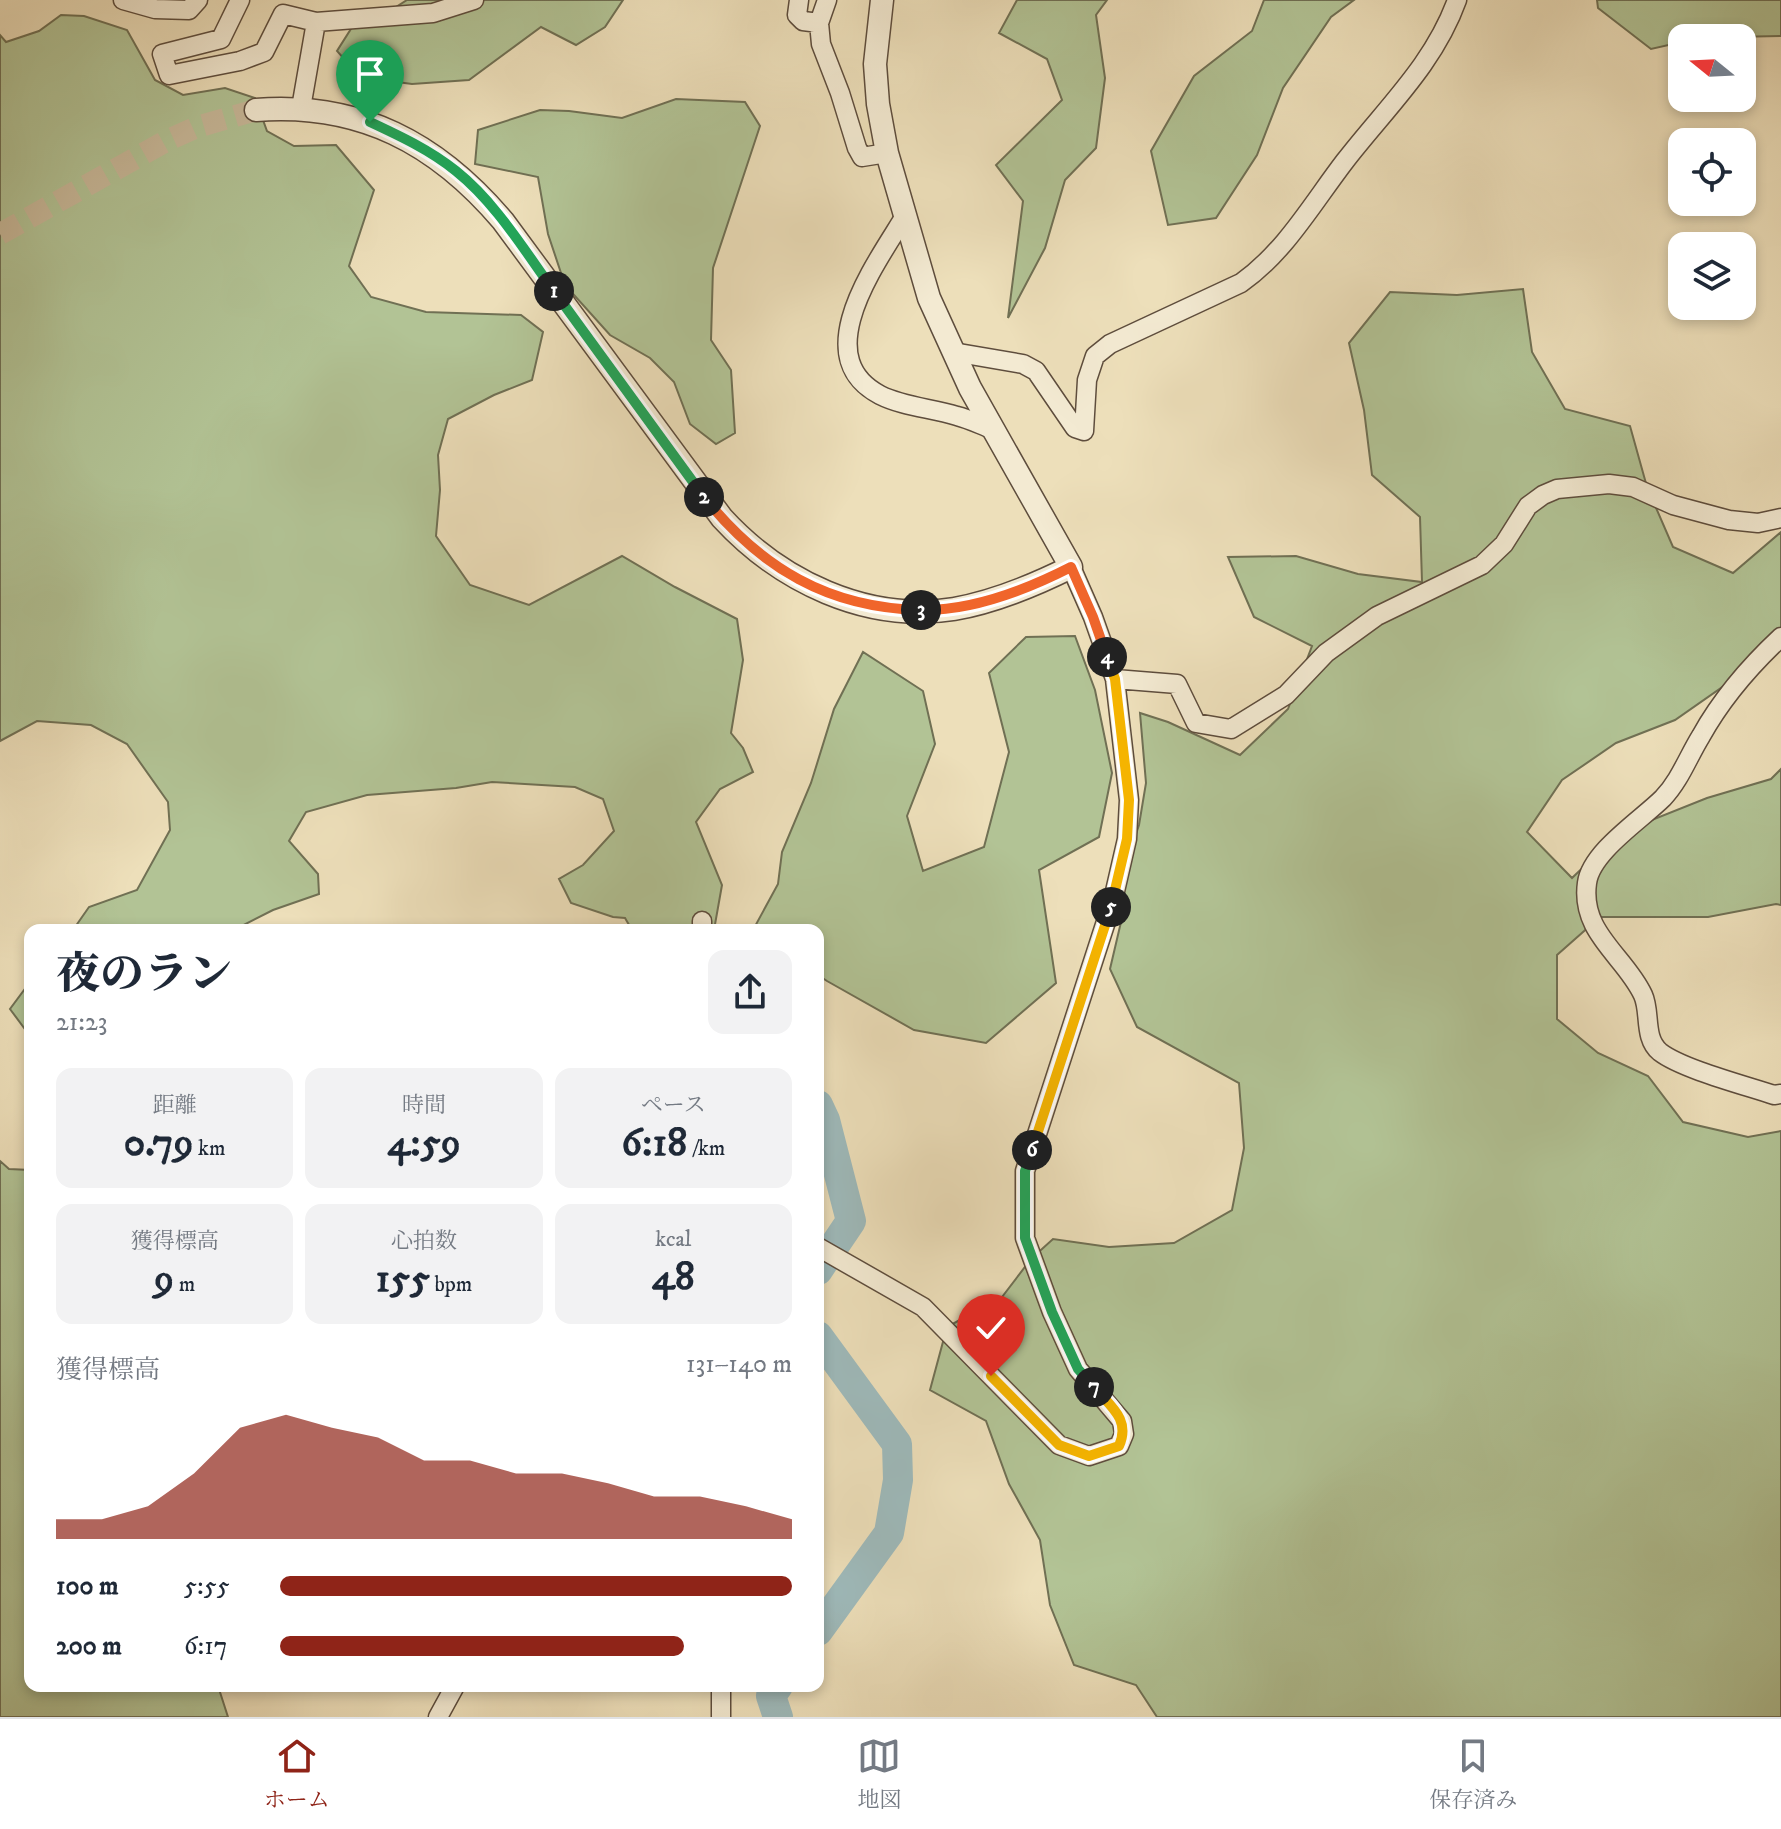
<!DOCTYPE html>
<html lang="ja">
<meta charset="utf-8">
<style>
body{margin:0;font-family:"IM FELL DW Pica","Noto Serif JP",serif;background:#f2f2f3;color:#1f2937;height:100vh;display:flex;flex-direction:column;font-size:30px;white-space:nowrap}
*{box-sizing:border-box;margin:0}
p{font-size:26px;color:#747a83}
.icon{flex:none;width:44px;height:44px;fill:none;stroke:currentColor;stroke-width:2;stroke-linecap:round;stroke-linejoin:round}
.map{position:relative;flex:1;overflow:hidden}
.drawer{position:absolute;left:24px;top:924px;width:800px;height:768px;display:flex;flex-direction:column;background:#fff;border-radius:16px;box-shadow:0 4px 12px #0003}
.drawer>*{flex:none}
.needle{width:52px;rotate:288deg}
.buttons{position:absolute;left:1668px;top:24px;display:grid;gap:16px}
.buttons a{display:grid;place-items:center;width:88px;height:88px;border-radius:16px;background:#fff;box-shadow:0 4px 12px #0003;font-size:40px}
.pin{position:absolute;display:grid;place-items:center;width:68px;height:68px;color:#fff;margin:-82px -34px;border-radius:50% 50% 50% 0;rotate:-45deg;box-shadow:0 0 8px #0007}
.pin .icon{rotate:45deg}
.km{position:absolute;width:40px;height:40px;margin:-20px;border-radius:50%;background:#222;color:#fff;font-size:22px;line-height:40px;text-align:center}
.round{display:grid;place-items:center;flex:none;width:84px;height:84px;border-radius:16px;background:#f2f2f3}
.overview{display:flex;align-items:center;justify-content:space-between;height:136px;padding:0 32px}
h1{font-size:44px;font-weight:800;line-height:60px}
.stats{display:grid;grid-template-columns:repeat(3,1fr);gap:12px;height:136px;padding:8px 32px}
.stats div{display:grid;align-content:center;border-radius:16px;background:#f2f2f3;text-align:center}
.stats b{font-size:40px;font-weight:800}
.stats small{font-size:22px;font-weight:400}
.stats p{font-size:22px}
.chart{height:224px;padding:16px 32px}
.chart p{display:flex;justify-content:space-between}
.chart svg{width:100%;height:144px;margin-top:8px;fill:#8f2418;opacity:.7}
ul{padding:0 32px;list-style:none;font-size:26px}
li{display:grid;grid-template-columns:128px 96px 1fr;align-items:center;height:60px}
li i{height:20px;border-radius:10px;background:#8f2418}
.tabs{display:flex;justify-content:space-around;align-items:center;height:112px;border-top:2px solid #e0e1e3;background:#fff;font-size:22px;color:#747a83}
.tabs a{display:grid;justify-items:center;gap:4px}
.tabs .on{color:#8f2418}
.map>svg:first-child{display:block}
</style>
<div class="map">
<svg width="1781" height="1717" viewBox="0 0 1781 1717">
<rect width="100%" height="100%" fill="#eddfba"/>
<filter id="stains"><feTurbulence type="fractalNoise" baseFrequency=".0025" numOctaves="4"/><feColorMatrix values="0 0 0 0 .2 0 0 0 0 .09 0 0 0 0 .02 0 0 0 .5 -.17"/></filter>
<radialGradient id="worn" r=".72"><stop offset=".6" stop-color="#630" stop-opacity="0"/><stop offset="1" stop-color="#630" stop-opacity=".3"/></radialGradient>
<path fill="#b2c395" stroke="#707054" stroke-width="2" d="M407 0H623L605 27 576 45 541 27 469 80 412 84 360 77 337 51 356 21 385 14Z
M1017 0H1107L1096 15 1105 78 1096 148 1065 180 1045 248 1008 318 1023 201 996 165 1062 100 1047 59 999 33Z
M1264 0H1354L1331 17 1283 88 1257 155 1216 218 1168 225 1151 151 1194 76 1252 31Z
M1597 0H1781V36L1682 38V42L1651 49 1598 8Z
M61 15 84 16 127 30 155 80 183 95 225 88 255 98 267 131 294 146 336 145 374 190 349 266 371 297 426 312 521 315 543 332 532 380 494 395 448 419 438 455 440 490 436 536 470 585 529 605 622 556 675 587 737 619 743 660 731 733 743 748 753 772 720 789 696 822 722 885 714 930H632L625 918 613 917 571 903 559 879 583 865 614 831 603 799 575 787 492 782 456 788 367 795 306 812 289 841 318 874 319 894 273 910 234 930H73L89 907 137 890 170 830 168 802 127 744 91 725 37 721 0 741V35L6 42 39 31Z
M676 99 745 102 760 126 713 268 711 340 731 370 735 433 716 444 690 424 674 382 650 358 610 335 565 285 548 234 538 177 475 164 478 130 540 110 569 111 622 118Z
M1523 289 1532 352 1565 409 1630 426 1647 487 1673 547 1733 573 1781 532V646L1675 720 1616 743 1562 780 1527 832 1572 878 1619 833 1707 798 1771 779 1781 769V905L1776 904 1708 917H1600L1557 955V1019L1598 1053 1648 1076 1683 1122 1748 1137 1781 1131V1717H1157L1136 1685 1074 1665 1050 1605 1040 1540 1009 1484 986 1421 930 1390 947 1327 1002 1297 1031 1259 1053 1239 1109 1247 1174 1243 1232 1210 1244 1148 1239 1083 1137 1027 1110 969 1125 905 1122 875 1139 825 1146 783 1140 713 1168 722 1240 755 1288 709 1312 646 1254 617 1228 557 1296 556 1358 574 1422 582 1420 517 1372 475 1364 410 1349 343 1390 292 1457 295Z
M1075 636 1095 690 1112 773 1099 837 1039 870 1056 983 986 1043 914 1030 827 981 818 975V930H753L778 884 782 852 811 783 834 709 863 652 923 691 935 744 907 816 923 871 984 847 1009 752 989 673 1026 637Z
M30 982V1036L10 1009Z
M0 1161 9 1169 30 1170V1686H218L228 1717H0Z"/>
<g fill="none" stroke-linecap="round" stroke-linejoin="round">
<path stroke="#9ebabb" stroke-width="30" d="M818 1105 825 1120 851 1221 818 1270
M818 1336 897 1444 898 1480 889 1533 818 1631
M778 1717 771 1696 778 1686"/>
<path stroke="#c7b899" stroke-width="22" stroke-dasharray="22 11" stroke-linecap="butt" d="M0 234 168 140 197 127 256 110"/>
<g stroke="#5e4d3d" stroke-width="21">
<path id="minor" d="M123 0 155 9 189 10 198 0
M240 0 221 39 162 54 169 75 240 61 264 52 283 14 316 22 433 13 474 0
M799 0 797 15 803 21 819 23
M827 0 819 23 821 44 840 93 857 148 862 157 887 153
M301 108 316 22
M905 216C878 261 806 356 880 395 904 407 932 408 957 416 969 419 981 425 992 429
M953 352 1023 364 1036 371 1075 428 1084 431 1087 380 1095 356 1110 344 1241 283C1285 252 1312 204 1345 161 1386 108 1434 64 1457 0
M1781 637C1751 665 1721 700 1701 736 1688 757 1680 780 1663 798 1641 820 1591 852 1587 883 1580 933 1625 956 1643 995 1651 1012 1643 1038 1660 1052 1682 1069 1744 1085 1774 1095L1781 1094
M1115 679 1177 684 1196 723 1231 729 1286 695 1326 653 1377 616 1482 565 1504 544 1528 506 1543 495 1557 489 1609 484 1633 487 1673 505 1729 520 1758 523 1781 518
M702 921V930
M818 1247 923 1307 1059 1445 1089 1456 1119 1446 1124 1434 1122 1421 1078 1369 1052 1312 1025 1238V1171L1113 900 1127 839 1129 800 1115 679 1093 617 1071 567
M438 1717 455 1686
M721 1717V1686"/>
</g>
<g stroke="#5e4d3d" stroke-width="25">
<path id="tertiary" d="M256 110C360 102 437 143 503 221L722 518C780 581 866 623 954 609 994 602 1035 585 1071 567L970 388 929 298 887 153 878 104 875 64 882 0"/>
</g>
<use href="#minor" stroke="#f3ead2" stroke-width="18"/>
<use href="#tertiary" stroke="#f3ead2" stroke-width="22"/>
</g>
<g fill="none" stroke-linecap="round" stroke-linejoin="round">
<g stroke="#fff" stroke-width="16">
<path id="split-1" d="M370 122C400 136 430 150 456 171 496 203 524 250 554 291"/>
</g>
<g stroke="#fff" stroke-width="16">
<path id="split-2" d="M554 291 704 497"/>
</g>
<g stroke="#fff" stroke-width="16">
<path id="split-3" d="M704 497C761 568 828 608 921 610"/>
</g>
<g stroke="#fff" stroke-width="16">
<path id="split-4" d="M921 610C972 611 1026 590 1071 567L1093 617 1107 657"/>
</g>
<g stroke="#fff" stroke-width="16">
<path id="split-5" d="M1107 657 1115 679 1129 800 1127 839 1111 907"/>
</g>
<g stroke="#fff" stroke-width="16">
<path id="split-6" d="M1032 1150 1111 907"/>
</g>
<g stroke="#fff" stroke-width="16">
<path id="split-7" d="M1032 1150 1025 1171V1238L1052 1312 1078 1369 1094 1387"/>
</g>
<g stroke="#fff" stroke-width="16">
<path id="split-8" d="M991 1376 1059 1445 1089 1456 1119 1446C1131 1419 1110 1406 1094 1387"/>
</g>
<use href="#split-1" stroke="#22a559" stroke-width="10"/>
<use href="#split-2" stroke="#22a559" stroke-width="10"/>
<use href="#split-3" stroke="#f0652b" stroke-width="10"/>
<use href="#split-4" stroke="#f0652b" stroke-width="10"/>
<use href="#split-5" stroke="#f5b400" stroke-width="10"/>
<use href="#split-6" stroke="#f5b400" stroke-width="10"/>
<use href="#split-7" stroke="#22a559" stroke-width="10"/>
<use href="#split-8" stroke="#f5b400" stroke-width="10"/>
</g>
<rect width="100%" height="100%" filter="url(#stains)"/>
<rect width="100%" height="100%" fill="url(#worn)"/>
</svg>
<div class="buttons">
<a><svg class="needle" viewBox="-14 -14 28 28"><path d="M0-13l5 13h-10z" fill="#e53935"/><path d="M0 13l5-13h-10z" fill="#747a83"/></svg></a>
<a><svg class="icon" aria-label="locate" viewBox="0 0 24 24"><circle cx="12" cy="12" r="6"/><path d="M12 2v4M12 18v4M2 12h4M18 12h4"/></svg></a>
<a><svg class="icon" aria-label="layers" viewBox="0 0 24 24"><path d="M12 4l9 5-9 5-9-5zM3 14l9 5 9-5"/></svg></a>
</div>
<div class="pin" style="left:370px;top:122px;background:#1e9e55"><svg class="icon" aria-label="arrive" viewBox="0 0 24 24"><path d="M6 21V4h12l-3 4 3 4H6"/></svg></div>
<div class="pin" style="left:991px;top:1376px;background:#d93025"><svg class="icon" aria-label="check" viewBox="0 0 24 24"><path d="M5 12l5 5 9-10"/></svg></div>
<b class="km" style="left:554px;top:291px">1</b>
<b class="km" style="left:704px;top:497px">2</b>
<b class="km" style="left:921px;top:610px">3</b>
<b class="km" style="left:1107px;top:657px">4</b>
<b class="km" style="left:1111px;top:907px">5</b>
<b class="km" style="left:1032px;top:1150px">6</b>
<b class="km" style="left:1094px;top:1387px">7</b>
<section class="drawer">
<div class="overview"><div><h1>夜のラン</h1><p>21:23</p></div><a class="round"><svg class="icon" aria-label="share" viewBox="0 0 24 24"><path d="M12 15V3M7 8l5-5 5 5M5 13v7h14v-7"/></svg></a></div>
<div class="stats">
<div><p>距離</p><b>0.79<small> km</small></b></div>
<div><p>時間</p><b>4:59</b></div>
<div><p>ペース</p><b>6:18<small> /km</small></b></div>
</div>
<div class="stats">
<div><p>獲得標高</p><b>9<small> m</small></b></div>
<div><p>心拍数</p><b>155<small> bpm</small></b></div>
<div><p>kcal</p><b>48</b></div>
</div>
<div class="chart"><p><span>獲得標高</span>131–140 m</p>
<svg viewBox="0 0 160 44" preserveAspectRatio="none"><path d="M0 44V38L10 38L20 34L30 24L40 10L50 6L60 10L70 13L80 20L90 20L100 24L110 24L120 27L130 31L140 31L150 34L160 38V44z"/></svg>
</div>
<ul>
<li><b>100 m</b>5:55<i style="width:100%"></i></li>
<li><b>200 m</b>6:17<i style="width:79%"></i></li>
</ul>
</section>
</div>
<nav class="tabs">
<a class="on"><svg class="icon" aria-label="home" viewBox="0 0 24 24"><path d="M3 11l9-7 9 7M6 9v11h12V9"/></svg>ホーム</a>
<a><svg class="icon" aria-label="map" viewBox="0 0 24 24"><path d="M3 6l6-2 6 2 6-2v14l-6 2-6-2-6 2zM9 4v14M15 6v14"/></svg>地図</a>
<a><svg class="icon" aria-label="saved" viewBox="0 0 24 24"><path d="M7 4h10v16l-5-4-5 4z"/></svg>保存済み</a>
</nav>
